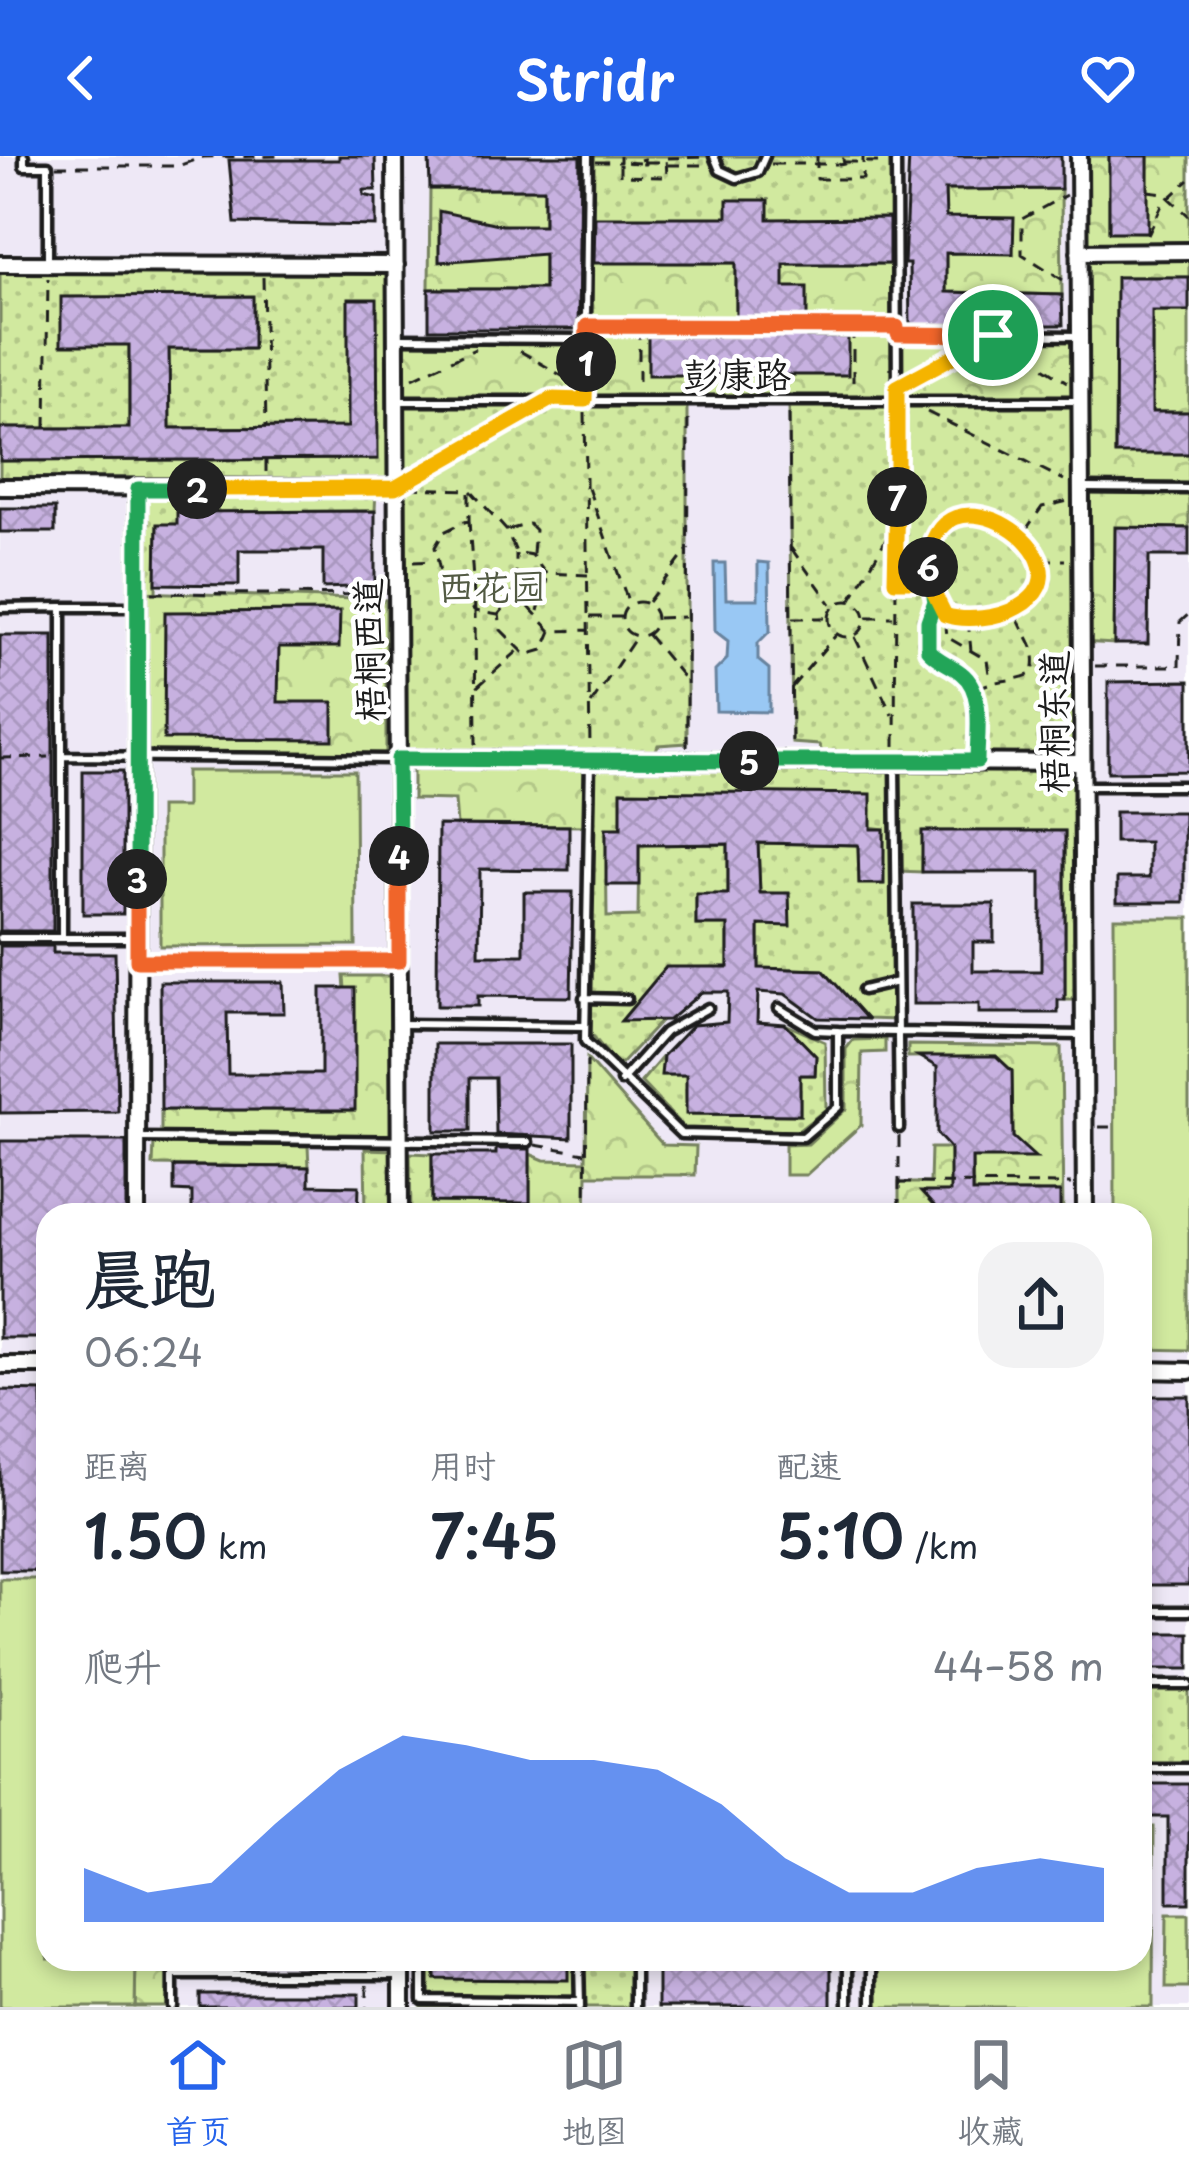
<!DOCTYPE html>
<html lang="zh">
<meta charset="utf-8">
<style>
body{margin:0;font-family:"Playpen Sans","LXGW WenKai TC",sans-serif;background:#f2f2f3;color:#1f2937;height:100vh;display:flex;flex-direction:column;font-size:45px;white-space:nowrap}
*{box-sizing:border-box;margin:0}
p{font-size:39px;color:#747a83}
.icon{flex:none;width:66px;height:66px;fill:none;stroke:currentColor;stroke-width:2;stroke-linecap:round;stroke-linejoin:round}
.map{position:relative;flex:1;overflow:hidden}
.details{position:absolute;left:36px;top:1047px;width:1116px;height:768px;display:flex;flex-direction:column;background:#fff;border-radius:36px;box-shadow:0 6px 18px #0003}
.details>*{flex:none}
.pin{position:absolute;display:grid;place-items:center;width:102px;height:102px;color:#fff;margin:-51px;border:6px solid #fff;border-radius:50%;box-shadow:0 3px 12px #0007}
.km{position:absolute;width:60px;height:60px;margin:-30px;border-radius:50%;background:#222;color:#fff;font-size:33px;line-height:60px;text-align:center}
.round{display:grid;place-items:center;flex:none;width:126px;height:126px;border-radius:36px;background:#f2f2f3}
.summary{display:flex;align-items:center;justify-content:space-between;height:204px;padding:0 48px}
h1{font-size:66px;font-weight:600;line-height:90px}
.metrics{display:grid;grid-template-columns:repeat(3,1fr);gap:18px;height:204px;padding:12px 48px}
.metrics div{display:grid;align-content:center}
.metrics b{font-size:60px;font-weight:600}
.metrics small{font-size:33px;font-weight:400}
.metrics p{font-size:33px}
.chart{height:336px;padding:24px 48px}
.chart p{display:flex;justify-content:space-between}
.chart svg{width:100%;height:216px;margin-top:12px;fill:#2563eb;opacity:.7}
header{display:flex;justify-content:space-between;align-items:center;height:156px;padding:0 48px;background:#2563eb;color:#fff;font-size:54px;font-weight:600}
.tabs{display:flex;justify-content:space-around;align-items:center;height:168px;border-top:3px solid #e0e1e3;background:#fff;font-size:33px;color:#747a83}
.tabs a{display:grid;justify-items:center;gap:6px}
.tabs .active{color:#2563eb}
.map>svg:first-child{display:block}
</style>
<header><svg class="icon" aria-label="back" viewBox="0 0 24 24"><path d="M15 5l-7 7 7 7"/></svg>Stridr<svg class="icon" aria-label="heart" viewBox="0 0 24 24"><path d="M12 20l-8-8c-3-5 5-10 8-4 3-6 11-1 8 4z"/></svg></header>
<div class="map">
<svg width="1189" height="1851" viewBox="0 0 1189 1851">
<defs>
<pattern id="grass-dots" width="8" height="8" patternUnits="userSpaceOnUse" patternTransform="scale(3)"><rect width="8" height="8" fill="#d1e99f"/><path d="M2 2h.1M6 6h.1" fill="none" stroke="#b3c788" stroke-width="1.8" stroke-linecap="round"/></pattern>
<pattern id="forest-crowns" width="20" height="18" patternUnits="userSpaceOnUse" patternTransform="scale(3)"><rect width="20" height="18" fill="#d1e99f"/><path d="M2 6a3 3 0 1 1 6 0M12 15a3 3 0 1 1 6 0" fill="none" stroke="#b3c788"/></pattern>
<pattern id="building-cross-hatch" width="8" height="8" patternUnits="userSpaceOnUse" patternTransform="scale(3)"><rect width="8" height="8" fill="#c7b1e0"/><path d="M0 0l8 8M0 8l8-8" fill="none" stroke="#aa98c0"/></pattern>
</defs>
<rect width="100%" height="100%" fill="#fff"/>
<filter id="ink" filterUnits="userSpaceOnUse"><feTurbulence type="fractalNoise" baseFrequency=".00833" numOctaves="2"/><feDisplacementMap in="SourceGraphic" scale="24" xChannelSelector="R" yChannelSelector="G"/><feConvolveMatrix kernelMatrix="1 2 1 2 8 2 1 2 1" color-interpolation-filters="sRGB"/></filter>
<g filter="url(#ink)">
<path fill="#eee8f6" fill-rule="evenodd" d="M0 0H1189V1851H0ZM48 1059H1140V1803H48Z"/>
<path fill="url(#grass-dots)" stroke="#76825e" stroke-width="3" d="M588 0H896L897 108 587 106Z
M0 105 396 109 391 332H376L375 355 178 356 177 368 157 369 156 437 138 436V332L0 331V305L377 303 349 143 348 271 170 272 169 193H252L129 189V272H0Z
M687 244V587L658 589 652 605 826 604 819 589 792 587 789 244 1079 245 1082 607 1073 608 1074 844H1065V675H923L922 716 897 715V864L867 863 823 814 759 812V769L789 738 760 737 758 687 858 689 859 727 883 728 884 673 622 635 621 672 606 673 607 761 638 760 639 689 728 688V738L696 739V769H728V811L666 812 622 864H662L618 911 585 870 590 606 398 603 395 245Z
M785 868 825 886 826 953 798 975 684 972 641 926 663 900 662 919H719L686 934 687 958 800 959V934L778 932 765 919H815L816 900Z
M365 993 394 994V1059H366Z
M1140 1529H1189V1612H1140Z
M579 1803H635V1851H579Z"/>
<path fill="url(#forest-crowns)" stroke="#76825e" stroke-width="3" d="M1079 0H1109V75L1147 76 1148 0H1189V121H1117L1115 297 1189 298V372H1116L1114 488 1081 486 1079 245H395L396 182 587 183V106L736 107V170L757 108H897L898 178 1079 180Z
M430 33H544V133H429Z
M1061 33 1062 139 946 136 945 34Z
M1152 155H1189V256H1152Z
M138 436 386 444V598H139Z
M413 603 590 605 589 670 457 669 455 644 413 643Z
M344 820H393V979L161 977V954H354Z
M885 883V896L862 897 861 969 806 1019H785V989L808 988 846 953V893L853 884Z
M908 889 1061 891 1063 1059 1060 1036H973L972 1002 1013 981 1012 915 996 900 908 901Z
M587 903 663 989 696 990 695 1019H587L586 1059H411L410 997 432 998V1046L530 1047V998L544 1004 586 1005Z
M154 987 308 990 309 1011 153 1009Z
M931 992H950L951 1036 922 1037 942 1059H899V1027H930Z
M136 1803H167V1851H135Z
M423 1803H579L580 1851H422Z"/>
<path fill="#d1e99f" stroke="#76825e" stroke-width="3" d="M186 615H355L356 789 160 790V651H186Z
M1114 762H1189V1194L1140 1193V1059H1115Z
M0 1423H48V1803H136L135 1851H0Z
M1140 1671H1154L1153 1851H872V1803H1140Z
M1167 1758H1189V1832H1166Z"/>
<path fill="#99c8f4" stroke="#67839e" stroke-width="3" d="M758 406 769 407 770 475 758 487V504L769 513V556L716 555 715 515 727 503 728 485 715 475 714 407H725L726 443H758Z"/>
<path fill="url(#building-cross-hatch)" stroke="#1c1c1c" stroke-width="3" d="M339 0H375L376 34H364V39L376 42V70L235 67 229 4H339Z
M429 0H580L578 173H429V133H544V98L439 106V55L502 69H544V33H430Z
M909 0H1061V33L945 34 946 61 1014 62 1013 98 946 97V136L1062 139 1063 169H910L909 108H904Z
M1109 0H1148V76H1109Z
M727 44H768V63L889 62V108H784V131H807V181H848V219H648V180H736V107H594L595 61H727Z
M1116 121H1189V155H1152V256H1189V298H1115Z
M253 140V193H169L170 272 348 271V143H377L378 303 0 305V272H129V189H61V141Z
M0 352H55V376H0Z
M375 355V430L323 432V394H239V429L156 428 157 368H177V356Z
M1115 371 1189 372V400H1149L1148 488H1114Z
M340 455 339 491H279L278 546H333V584L164 583 165 456Z
M0 479H53V775H0Z
M1189 525V615L1108 616V526Z
M83 615H123V758H83Z
M621 635 871 638V673H884V728H859L858 689 758 687 760 737H789L790 770 759 769V812L823 814 867 863 818 862 785 838 758 836 757 866 785 868 816 900 815 919H800V959L686 958V919H661L663 900 693 869 727 866 728 836H702L669 864 621 865 666 811H728V769H696V738H728V688L639 689V729H606V672H621Z
M1115 656H1184V746H1117V722H1149V686H1115Z
M438 669 569 670V714L480 713 479 799H524V736H573L571 841 478 840V850H437Z
M922 675H1065V844H1058V857H979V848H913V748H994V786H973V815H1041V716H922Z
M0 790H53V797H115L118 956 0 957Z
M160 826H283L284 857H227L228 918H321V832H355V954H161Z
M435 888H571V982L496 978 495 922H470V975H435Z
M918 900H996L1012 915 1013 981 1036 1002H972V1036H1060V1059H942L921 1036H950V992L937 978V911Z
M0 985H126V1059H48V1182H0Z
M496 993H530V1047L432 1046V998H496Z
M174 1010 309 1011V1029L359 1030 358 1059H192V1036L174 1035Z
M0 1234 42 1235 43 1415H0Z
M1140 1240H1189V1429H1140Z
M1140 1477H1189V1513H1140Z
M1140 1628H1189V1747H1168V1661H1140Z
M435 1803H568V1824L435 1823Z
M658 1803H831V1851H658Z
M200 1838H359V1851H200Z"/>
<g fill="none" stroke-linecap="round" stroke-linejoin="round">
<g stroke="#1c1c1c" stroke-width="15">
<path id="service" d="M24 0V10H48V105
M714 0 720 14 737 22 758 16 765 0
M896 0 897 242
M898 178 1079 180
M399 182 587 183
M585 242 588 0
M399 245H1079
M1085 332 1189 333
M134 451H62V782H137
M0 452 62 451
M63 600 394 603
M590 605 585 885 681 978 803 981 838 951V875L1083 879
M895 609 899 972
M1085 630H1189
M0 782H62
M141 805H397
M863 834 897 826
M584 842 627 843
M779 852 815 874 838 875
M402 868 585 870
M621 925 665 876 708 852
M140 982 528 986
M1140 1455H1189
M1140 1529H1189
M1140 1612H1189
M173 1803V1851
M423 1803V1844L580 1846
M579 1803 580 1851
M635 1803V1851
M848 1803V1851
M872 1803V1851
M173 1819H402"/>
</g>
<g stroke="#1c1c1c" stroke-width="22">
<path id="minor" d="M395 0 400 1059
M1079 0 1085 1059
M1079 96 1189 95
M0 108 396 109
M0 331 395 332
M398 603 1082 607
M137 1059 138 333
M0 1209H48
M1140 1214 1189 1215
M402 1803V1851"/>
</g>
<path stroke="#1c1c1c" stroke-width="3" stroke-dasharray="12 9" stroke-linecap="butt" d="M817 0V23H863V0
M667 2 705 1
M843 3 844 8 839 9 837 4Z
M640 4 644 3 645 8H640Z
M596 6H620V0
M646 6H666
M845 6H885
M639 7 620 6V20L667 21 666 2
M771 8H837
M668 9H707
M56 10H178L203 1 279 0
M1148 35 1164 37 1189 60
M1148 79 1162 49 1189 24
M263 121 266 271
M1063 124 1022 98V63L1066 39
M595 170 885 171
M639 171V234
M853 172V235
M1009 189 1067 226
M520 195 574 227
M413 222 475 193
M910 224 970 191
M927 256 1064 324
M585 257 590 590
M789 258 792 590
M46 272 48 122
M266 304V320
M412 322 529 256
M409 332 469 334V364L444 376 435 391 441 421 475 455 476 590
M588 332 629 448
M471 335 507 375 516 396 532 399 545 417 588 419
M469 364 475 455 498 459
M508 374 529 368 535 374 533 397
M1025 375 1042 351 1068 345
M791 392 831 448
M413 406 434 405
M928 423V404L938 376C971 351 1022 358 1036 401
M897 425H928C937 449 928 469 928 494 939 506 949 508 960 516 982 532 976 567 977 591
M152 437 382 439
M829 463a18 18 0 1 1 36 0a18 18 0 1 1-36 0Z
M850 445 896 366
M509 446 516 432V398
M648 446 689 392
M622 463a17 17 0 1 1 34 0a17 17 0 1 1-34 0Z
M936 447 945 459 947 481 987 504 990 524
M934 454 968 464 1016 453
M538 455 548 419
M590 461H622
M867 461H893
M658 462 684 461
M793 462H825
M968 464 971 495
M551 475 529 451 509 446 499 458 501 474 526 499 543 494 551 475 587 474
M648 479 688 527
M855 481 892 559
M1095 510H1179L1180 466 1189 458
M477 531 519 494
M792 531 836 479
M977 533C995 522 1013 527 1033 517 1040 486 1019 479 1016 453L1038 429 1036 404H1065
M591 548 636 481
M895 590 897 258
M687 591 688 259
M0 602 49 601
M1099 971H1115
M899 980V1059
M535 989 585 997
M899 1027 1071 1028
M586 1059 587 905
M367 1829V1851"/>
<use href="#service" stroke="#fff" stroke-width="6"/>
<use href="#minor" stroke="#fff" stroke-width="14"/>
</g>
</g>
<g fill="none" stroke-linecap="round" stroke-linejoin="round" filter="url(#ink)">
<g stroke="#fff" stroke-width="24">
<path id="split-1" d="M586 206 587 170 897 171 898 178 993 179"/>
</g>
<g stroke="#fff" stroke-width="24">
<path id="split-2" d="M197 333 395 332 551 243 585 244 586 206"/>
</g>
<g stroke="#fff" stroke-width="24">
<path id="split-3" d="M137 723 138 333H197"/>
</g>
<g stroke="#fff" stroke-width="24">
<path id="split-4" d="M137 723V805H399V700"/>
</g>
<g stroke="#fff" stroke-width="24">
<path id="split-5" d="M399 700 398 603 749 605"/>
</g>
<g stroke="#fff" stroke-width="24">
<path id="split-6" d="M749 605H977C977 578 985 535 961 517 950 508 939 506 928 494V465L935 445 928 411"/>
</g>
<g stroke="#fff" stroke-width="24">
<path id="split-7" d="M897 341 895 425H928L945 459C966 466 999 462 1018 451 1102 405 933 294 928 411"/>
</g>
<g stroke="#fff" stroke-width="24">
<path id="split-8" d="M897 341V231L993 179"/>
</g>
<use href="#split-1" stroke="#f0652b" stroke-width="15"/>
<use href="#split-2" stroke="#f5b400" stroke-width="15"/>
<use href="#split-3" stroke="#22a559" stroke-width="15"/>
<use href="#split-4" stroke="#f0652b" stroke-width="15"/>
<use href="#split-5" stroke="#22a559" stroke-width="15"/>
<use href="#split-6" stroke="#22a559" stroke-width="15"/>
<use href="#split-7" stroke="#f5b400" stroke-width="15"/>
<use href="#split-8" stroke="#f5b400" stroke-width="15"/>
</g>
<g text-anchor="middle" dominant-baseline="central" stroke-width="9" stroke-linejoin="round" paint-order="stroke">
<g font-size="36" fill="#1c1c1c" stroke="#fff">
<text x="737" y="217">彭康路</text>
<text transform="translate(367 494) rotate(-91)">梧桐西道</text>
<text transform="translate(1052 566) rotate(-90)">梧桐东道</text>
</g>
<g font-size="36" fill="#525a43" stroke="#fff">
<text x="492" y="429">西花园</text>
</g>
</g>
</svg>
<div class="pin" style="left:993px;top:179px;background:#1e9e55"><svg class="icon" aria-label="arrive" viewBox="0 0 24 24"><path d="M6 21V4h12l-3 4 3 4H6"/></svg></div>
<b class="km" style="left:586px;top:206px">1</b>
<b class="km" style="left:197px;top:333px">2</b>
<b class="km" style="left:137px;top:723px">3</b>
<b class="km" style="left:399px;top:700px">4</b>
<b class="km" style="left:749px;top:605px">5</b>
<b class="km" style="left:928px;top:411px">6</b>
<b class="km" style="left:897px;top:341px">7</b>
<section class="details">
<div class="summary"><div><h1>晨跑</h1><p>06:24</p></div><a class="round"><svg class="icon" aria-label="share" viewBox="0 0 24 24"><path d="M12 15V3M7 8l5-5 5 5M5 13v7h14v-7"/></svg></a></div>
<div class="metrics">
<div><p>距离</p><b>1.50<small> km</small></b></div>
<div><p>用时</p><b>7:45</b></div>
<div><p>配速</p><b>5:10<small> /km</small></b></div>
</div>
<div class="chart"><p><span>爬升</span>44–58 m</p>
<svg viewBox="0 0 160 44" preserveAspectRatio="none"><path d="M0 44V33L10 38L20 36L30 24L40 13L50 6L60 8L70 11L80 11L90 13L100 20L110 31L120 38L130 38L140 33L150 31L160 33V44z"/></svg>
</div>
</section>
</div>
<nav class="tabs">
<a class="active"><svg class="icon" aria-label="home" viewBox="0 0 24 24"><path d="M3 11l9-7 9 7M6 9v11h12V9"/></svg>首页</a>
<a><svg class="icon" aria-label="map" viewBox="0 0 24 24"><path d="M3 6l6-2 6 2 6-2v14l-6 2-6-2-6 2zM9 4v14M15 6v14"/></svg>地图</a>
<a><svg class="icon" aria-label="saved" viewBox="0 0 24 24"><path d="M7 4h10v16l-5-4-5 4z"/></svg>收藏</a>
</nav>
